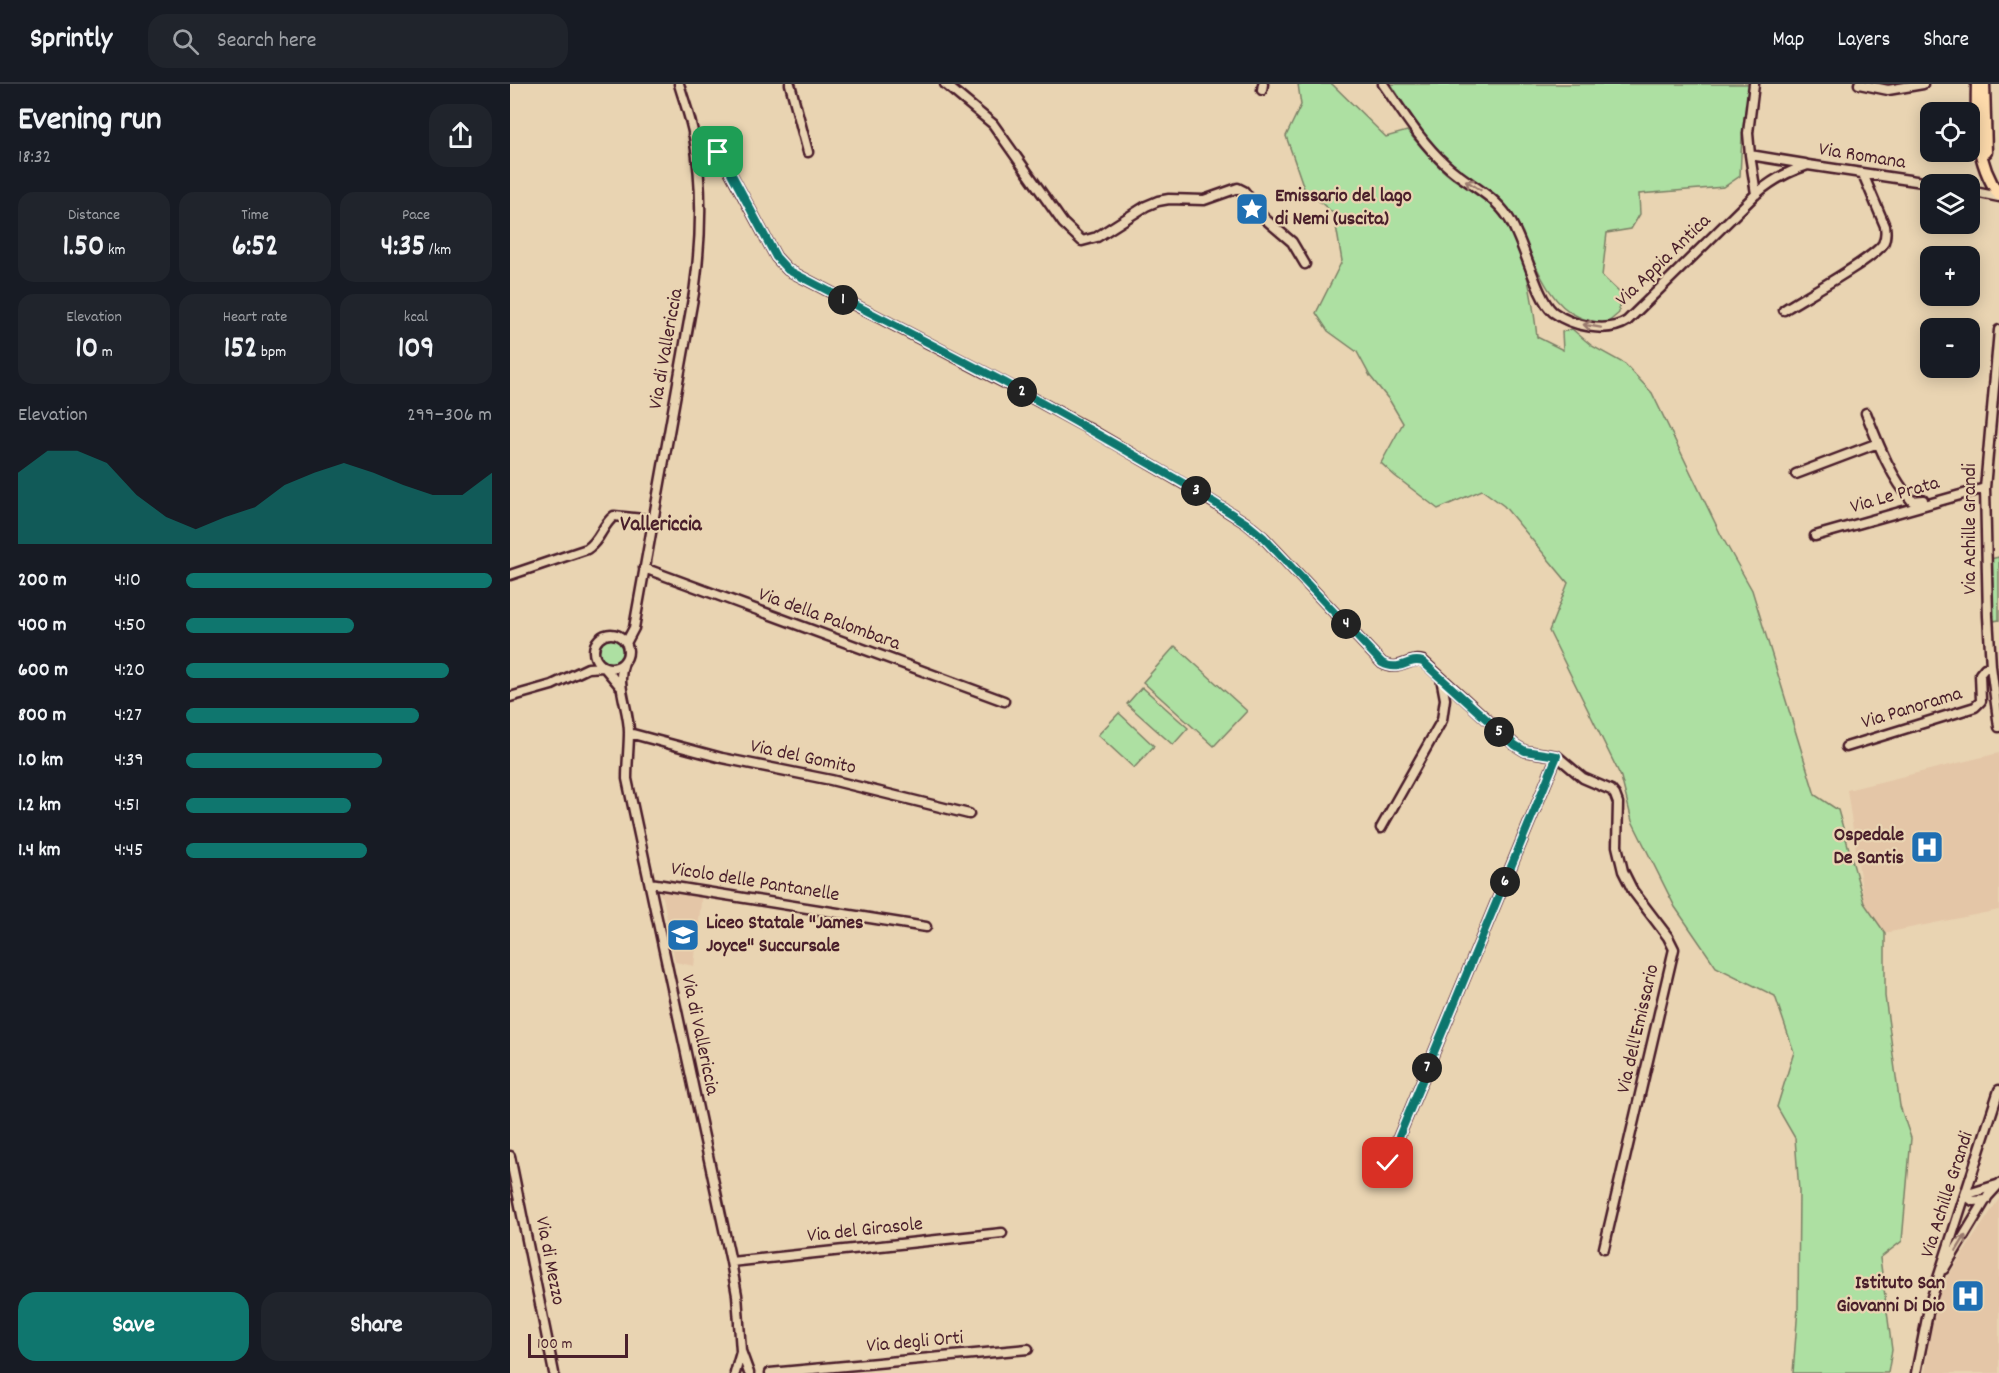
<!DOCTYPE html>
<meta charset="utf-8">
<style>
body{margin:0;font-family:Dekko,sans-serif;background:#20242c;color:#f1f3f6;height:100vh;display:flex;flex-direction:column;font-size:22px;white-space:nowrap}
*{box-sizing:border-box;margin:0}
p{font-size:20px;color:#9ea1a6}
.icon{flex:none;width:33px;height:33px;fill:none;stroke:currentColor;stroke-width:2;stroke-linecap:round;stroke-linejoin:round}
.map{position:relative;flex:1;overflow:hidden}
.sheet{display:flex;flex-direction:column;background:#171b24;width:510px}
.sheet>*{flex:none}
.controls{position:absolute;left:1410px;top:18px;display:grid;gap:12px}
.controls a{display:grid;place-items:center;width:60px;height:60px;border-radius:12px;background:#171b24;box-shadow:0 3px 15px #0003;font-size:30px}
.scale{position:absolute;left:18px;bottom:15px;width:100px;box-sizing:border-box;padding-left:6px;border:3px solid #4a1f2b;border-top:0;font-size:16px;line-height:21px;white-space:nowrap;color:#4a1f2b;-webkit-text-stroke:4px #e9d4b2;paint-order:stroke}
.pin{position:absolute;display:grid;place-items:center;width:51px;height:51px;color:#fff;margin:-26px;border-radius:12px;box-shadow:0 3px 9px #0006}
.km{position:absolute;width:30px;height:30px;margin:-15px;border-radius:50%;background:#222;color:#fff;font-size:16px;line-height:30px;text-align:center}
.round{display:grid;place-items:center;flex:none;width:63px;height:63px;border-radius:18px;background:#20242c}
.summary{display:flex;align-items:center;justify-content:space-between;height:102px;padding:0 18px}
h1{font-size:33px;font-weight:700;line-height:45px}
.metrics{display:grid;grid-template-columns:repeat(3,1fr);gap:9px;height:102px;padding:6px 18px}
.metrics div{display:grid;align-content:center;border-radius:15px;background:#20242c;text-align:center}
.metrics b{font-size:30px;font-weight:700}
.metrics small{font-size:16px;font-weight:400}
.metrics p{font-size:16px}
.chart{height:168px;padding:12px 18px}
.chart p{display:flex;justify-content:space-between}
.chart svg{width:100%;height:108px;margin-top:6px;fill:#0f766e;opacity:.7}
.primary-button{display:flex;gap:12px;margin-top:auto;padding:12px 18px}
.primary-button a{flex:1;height:69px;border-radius:18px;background:#0f766e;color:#fff;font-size:24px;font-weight:700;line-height:69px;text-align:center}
.primary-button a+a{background:#20242c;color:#f1f3f6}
ul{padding:0 18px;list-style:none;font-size:20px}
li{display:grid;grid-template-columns:96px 72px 1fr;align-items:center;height:45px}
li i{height:15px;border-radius:8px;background:#0f766e}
header{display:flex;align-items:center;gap:36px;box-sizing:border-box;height:84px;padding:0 30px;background:#171b24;border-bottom:2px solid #363941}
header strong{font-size:28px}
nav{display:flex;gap:33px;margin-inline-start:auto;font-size:21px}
.search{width:420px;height:54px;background:#20242c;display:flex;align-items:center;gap:15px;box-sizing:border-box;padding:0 21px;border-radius:18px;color:#9ea1a6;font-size:22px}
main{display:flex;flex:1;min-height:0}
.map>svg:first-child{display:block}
</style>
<header>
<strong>Sprintly</strong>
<div class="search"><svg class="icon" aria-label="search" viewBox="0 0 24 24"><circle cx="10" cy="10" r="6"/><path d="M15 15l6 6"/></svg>Search here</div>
<nav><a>Map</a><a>Layers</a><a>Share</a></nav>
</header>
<main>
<section class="sheet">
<div class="summary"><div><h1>Evening run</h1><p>18:32</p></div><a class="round"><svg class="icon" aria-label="share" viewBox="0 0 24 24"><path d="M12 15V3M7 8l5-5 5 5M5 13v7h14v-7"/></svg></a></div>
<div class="metrics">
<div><p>Distance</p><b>1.50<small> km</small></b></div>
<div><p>Time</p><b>6:52</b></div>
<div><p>Pace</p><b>4:35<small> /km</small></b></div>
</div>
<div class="metrics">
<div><p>Elevation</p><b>10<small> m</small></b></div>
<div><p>Heart rate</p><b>152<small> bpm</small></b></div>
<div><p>kcal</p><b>109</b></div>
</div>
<div class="chart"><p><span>Elevation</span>299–306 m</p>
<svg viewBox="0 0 160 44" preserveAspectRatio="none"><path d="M0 44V15L10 6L20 6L30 11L40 24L50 33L60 38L70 33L80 29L90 20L100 15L110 11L120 15L130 20L140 24L150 24L160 15V44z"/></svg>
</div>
<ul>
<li><b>200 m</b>4:10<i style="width:100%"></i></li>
<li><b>400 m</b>4:50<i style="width:55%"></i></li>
<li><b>600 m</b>4:20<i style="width:86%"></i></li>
<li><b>800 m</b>4:27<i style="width:76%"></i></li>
<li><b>1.0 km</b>4:39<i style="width:64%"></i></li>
<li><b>1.2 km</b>4:51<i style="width:54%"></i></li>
<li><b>1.4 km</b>4:45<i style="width:59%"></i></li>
</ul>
<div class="primary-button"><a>Save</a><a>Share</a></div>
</section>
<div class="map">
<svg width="1489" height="1289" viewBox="0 0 1489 1289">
<rect width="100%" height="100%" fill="#e9d4b2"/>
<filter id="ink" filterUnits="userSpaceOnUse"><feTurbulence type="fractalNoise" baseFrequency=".0167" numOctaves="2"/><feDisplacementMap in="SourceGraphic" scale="12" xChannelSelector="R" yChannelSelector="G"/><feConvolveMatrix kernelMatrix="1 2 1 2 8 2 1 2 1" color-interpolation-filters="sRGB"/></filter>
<g filter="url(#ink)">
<path fill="#e4c6a7" d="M1489 669V826L1375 849 1354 819 1337 706Z
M149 803 192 809 184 882 165 878 153 813 150 811Z
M1489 1115V1289H1415L1423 1224 1432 1201Z"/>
<path fill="#ade0a2" stroke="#7c8066" stroke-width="1.5" d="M788 0H822L876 53 897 47C910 61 923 79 938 91 949 101 965 106 977 116 1013 147 1022 208 1027 253L1053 266 1052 248 1062 245 1082 262 1115 280 1142 309 1211 451 1242 506 1305 711 1328 726 1354 819 1375 849V912L1390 1022 1401 1054 1392 1157 1370 1174 1382 1266 1378 1289H1283L1288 1224 1289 1107 1285 1054 1267 1023 1284 968 1265 912 1206 883 1165 823 1122 737 1111 693 1039 547 1058 499 994 422 972 406 928 425 885 392 871 379 893 339 880 317 860 292 847 268 818 247 806 229 832 177 824 130 794 104 776 52 791 21Z
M881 0H1239L1232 52 1230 92 1214 103 1129 110 1130 130 1121 145 1097 149 1092 192 1110 209 1109 229 1096 240C1087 238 1077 237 1069 233 1027 216 1018 143 986 111 976 101 959 96 948 87 920 63 901 31 881 0Z
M1489 473V536L1483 537 1480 475Z
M89 567a12 12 0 1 1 24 0a12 12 0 1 1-24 0Z
M665 562 737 627 704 662 633 598Z
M632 603 678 644 663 661 617 620Z
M609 629 644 662 624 684 588 651Z"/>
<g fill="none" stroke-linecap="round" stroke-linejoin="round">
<g stroke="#4a1f2b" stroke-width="13">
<path id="minor" d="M280 0 298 68
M435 0 483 40 553 139 572 157 587 153 636 122 648 117 659 115 694 116 728 104 734 107 754 134 782 158 795 180
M873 0C892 27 910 57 935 80 955 99 982 109 998 133 1014 156 1026 214 1043 228 1062 242 1097 250 1117 237L1246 110C1262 96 1279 87 1298 81L1426 100
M1244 0 1238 49 1240 71 1295 80
M1349 0 1378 6 1413 0
M752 6 753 0
M183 50 200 60 212 73 266 173 278 186 493 298 583 347 679 403 736 439 753 453 872 579C890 589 897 573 913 577L1005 661 1015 667 1047 672 878 1079
M1240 71 1246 110
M1460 107 1489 113
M1274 226C1294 213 1362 176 1373 160 1376 154 1376 148 1375 142L1353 90
M1489 246 1475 404 1478 532 1481 582 1489 643
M1356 329C1368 359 1380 392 1402 417L1413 416
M1286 390 1368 359
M1305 452 1475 404
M134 484 494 617
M0 491 77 465C90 457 92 441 104 432L143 436
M84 567a17 17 0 1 1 34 0a17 17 0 1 1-34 0Z
M116 559 124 544 184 209C191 159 193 103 184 53 181 35 174 17 169 0
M114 578C105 601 119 624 119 648 119 663 117 679 117 695L221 1178 227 1211 231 1267 239 1289
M0 613 42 601 78 584 94 583 110 602
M119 649 212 674 321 696 459 730
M1336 663 1465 623 1471 617 1470 590 1475 584 1481 582
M1047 672 1073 694 1101 706 1105 711 1108 719 1107 762 1113 787 1123 807 1158 853 1164 865 1094 1164
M871 744 932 636 935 615 931 594
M140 799 416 843
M0 1072 44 1289
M1455 1111 1487 1101
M1455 1111 1463 1117 1476 1116
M221 1178 492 1149
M1434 1185 1478 1112 1489 1100
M225 1289 231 1268
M260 1289 518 1265
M1406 1289 1420 1219 1489 1006"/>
</g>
<g stroke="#4a1f2b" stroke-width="15">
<path id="major" d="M1467 0C1466 40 1465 77 1489 111
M1474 0 1476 68"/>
</g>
<use href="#minor" stroke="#e9d4b2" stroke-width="8"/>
<use href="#major" stroke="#fedbac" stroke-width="10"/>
</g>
<defs><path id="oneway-shaft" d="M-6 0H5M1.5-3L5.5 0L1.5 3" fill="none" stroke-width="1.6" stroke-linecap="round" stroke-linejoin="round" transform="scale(1.5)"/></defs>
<g stroke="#9a7a6e">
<use href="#oneway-shaft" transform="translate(963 101) rotate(-147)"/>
<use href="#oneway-shaft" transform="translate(1082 242) rotate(-170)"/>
<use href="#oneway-shaft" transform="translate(1451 1159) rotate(-59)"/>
</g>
</g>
<g fill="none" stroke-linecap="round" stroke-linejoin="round" filter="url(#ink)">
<g stroke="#fff" stroke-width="12">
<path id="route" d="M208 68 220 87 266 173 278 186 494 298 582 347 680 403 736 439 753 453 872 579C891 589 897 573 913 578L1005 661 1015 667 1047 672 878 1079"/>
</g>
<use href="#route" stroke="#0f766e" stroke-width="8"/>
</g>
<defs>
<g id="sight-square" transform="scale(1.725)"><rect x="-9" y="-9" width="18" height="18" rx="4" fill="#1f6fb2" stroke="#e9d4b2"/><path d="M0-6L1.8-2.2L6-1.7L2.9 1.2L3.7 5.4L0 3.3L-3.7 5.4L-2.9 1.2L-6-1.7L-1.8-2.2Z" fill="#fff"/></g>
<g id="hospital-square" transform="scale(1.725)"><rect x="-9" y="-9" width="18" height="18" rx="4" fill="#1f6fb2" stroke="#e9d4b2"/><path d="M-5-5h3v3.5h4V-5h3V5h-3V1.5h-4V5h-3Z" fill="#fff"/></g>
<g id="school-square" transform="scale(1.725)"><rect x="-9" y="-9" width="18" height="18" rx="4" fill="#1f6fb2" stroke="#e9d4b2"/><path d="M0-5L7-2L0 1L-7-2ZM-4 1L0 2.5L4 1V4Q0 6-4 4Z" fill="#fff"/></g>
</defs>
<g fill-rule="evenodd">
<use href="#sight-square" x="742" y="125"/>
<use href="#hospital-square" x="1417" y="763"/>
<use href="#school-square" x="173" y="851"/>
<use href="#hospital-square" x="1458" y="1212"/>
</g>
<g text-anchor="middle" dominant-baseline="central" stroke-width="4.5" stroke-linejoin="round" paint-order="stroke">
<g font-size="20" fill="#4a1f2b" stroke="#e9d4b2">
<text transform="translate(1352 73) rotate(9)">Via Romana</text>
<text transform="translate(1154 177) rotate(-44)">Via Appia Antica</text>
<text transform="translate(157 265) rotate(-80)">Via di Vallericcia</text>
<text transform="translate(1385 412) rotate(-16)">Via Le Prata</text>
<text transform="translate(1461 445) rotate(-90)">Via Achille Grandi</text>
<text transform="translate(319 536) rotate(20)">Via della Palombara</text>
<text transform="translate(1402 625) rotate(-17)">Via Panorama</text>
<text transform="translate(293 674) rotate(12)">Via del Gomito</text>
<text transform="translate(245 799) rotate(9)">Vicolo delle Pantanelle</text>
<text transform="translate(1129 945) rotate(-77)">Via dell'Emissario</text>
<text transform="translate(189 951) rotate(78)">Via di Vallericcia</text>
<text transform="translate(1438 1111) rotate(-72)">Via Achille Grandi</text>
<text transform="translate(355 1147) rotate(-6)">Via del Girasole</text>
<text transform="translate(39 1177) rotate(79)">Via di Mezzo</text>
<text transform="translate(405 1259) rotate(-5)">Via degli Orti</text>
</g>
<g font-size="20" font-weight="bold" fill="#4a1f2b" stroke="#e9d4b2" text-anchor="start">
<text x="765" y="113">Emissario del lago<tspan x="765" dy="23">di Nemi (uscita)</tspan></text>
<text x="1394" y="752" text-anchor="end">Ospedale<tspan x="1394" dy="23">De Santis</tspan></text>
<text x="196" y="840">Liceo Statale "James<tspan x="196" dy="23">Joyce" Succursale</tspan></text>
<text x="1435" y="1200" text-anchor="end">Istituto San<tspan x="1435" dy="23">Giovanni Di Dio</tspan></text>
</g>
<g font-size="21" font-weight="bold" fill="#4a1f2b" stroke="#e9d4b2">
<text x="151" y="442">Vallericcia</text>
</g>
</g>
</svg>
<div class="controls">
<a><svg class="icon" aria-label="locate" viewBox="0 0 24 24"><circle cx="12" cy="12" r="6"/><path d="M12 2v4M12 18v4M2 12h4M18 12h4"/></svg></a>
<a><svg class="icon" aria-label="layers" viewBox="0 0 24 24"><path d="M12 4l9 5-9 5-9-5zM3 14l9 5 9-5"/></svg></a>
<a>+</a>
<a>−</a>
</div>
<div class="scale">100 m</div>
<div class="pin" style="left:208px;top:68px;background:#1e9e55"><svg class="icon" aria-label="arrive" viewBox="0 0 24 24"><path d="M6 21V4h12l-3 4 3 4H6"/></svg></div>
<div class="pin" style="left:878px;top:1079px;background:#d93025"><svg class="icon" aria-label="check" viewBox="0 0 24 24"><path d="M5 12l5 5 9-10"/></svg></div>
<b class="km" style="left:333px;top:216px">1</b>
<b class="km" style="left:512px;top:308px">2</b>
<b class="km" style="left:686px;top:407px">3</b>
<b class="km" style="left:836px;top:540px">4</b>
<b class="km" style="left:989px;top:648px">5</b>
<b class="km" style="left:995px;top:798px">6</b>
<b class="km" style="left:917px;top:984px">7</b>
</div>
</main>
